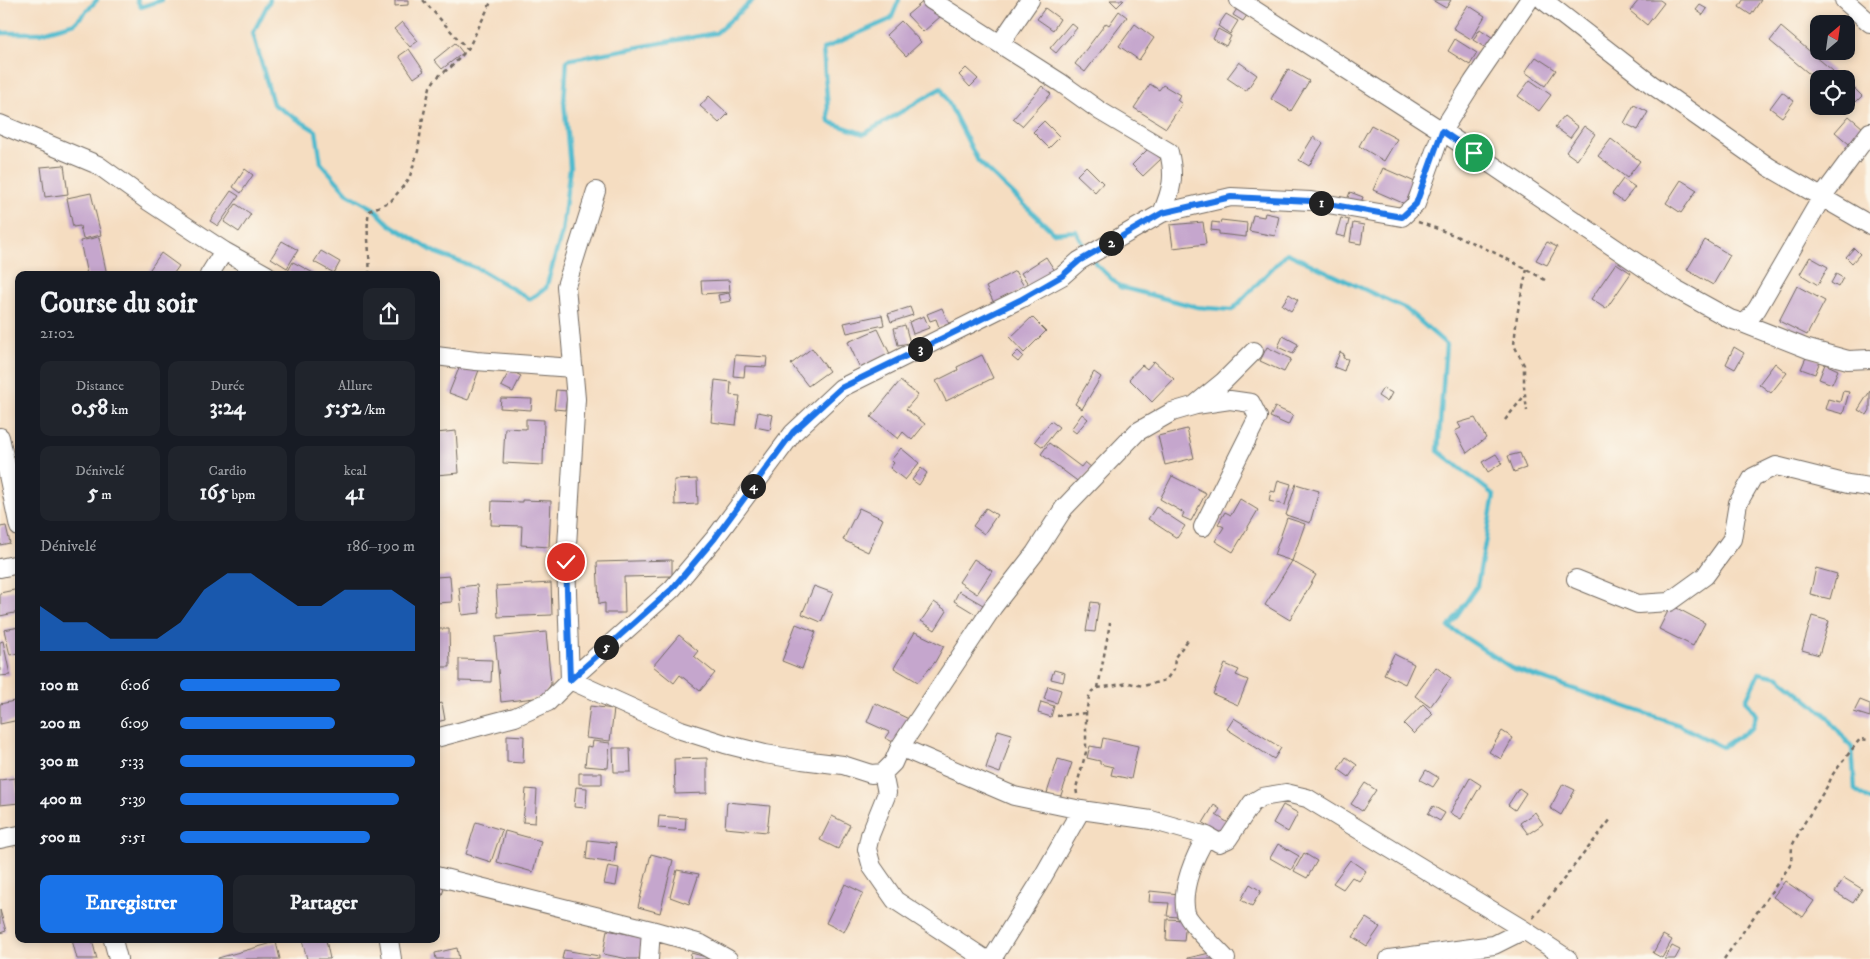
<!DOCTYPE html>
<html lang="fr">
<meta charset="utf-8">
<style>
body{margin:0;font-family:"IM FELL DW Pica",serif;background:#20242c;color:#f1f3f6;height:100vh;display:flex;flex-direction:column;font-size:19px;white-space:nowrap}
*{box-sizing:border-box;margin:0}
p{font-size:16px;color:#9ea1a6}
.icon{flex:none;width:28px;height:28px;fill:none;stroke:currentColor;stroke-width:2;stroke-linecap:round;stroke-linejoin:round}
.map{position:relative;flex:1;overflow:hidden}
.drawer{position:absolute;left:15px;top:271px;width:425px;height:672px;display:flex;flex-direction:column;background:#171b24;border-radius:10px;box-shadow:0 2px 8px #0003}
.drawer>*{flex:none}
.needle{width:32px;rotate:29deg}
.fabs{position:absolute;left:1810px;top:15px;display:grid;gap:10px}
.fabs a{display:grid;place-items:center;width:45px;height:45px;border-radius:10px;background:#171b24;box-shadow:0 2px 8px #0003;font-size:25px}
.pin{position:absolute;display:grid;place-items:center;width:42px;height:42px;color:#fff;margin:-21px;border:2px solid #fff;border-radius:50%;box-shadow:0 1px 5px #0007}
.km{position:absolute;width:25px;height:25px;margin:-12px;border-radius:50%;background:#222;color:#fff;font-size:14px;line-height:25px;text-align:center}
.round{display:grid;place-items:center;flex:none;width:52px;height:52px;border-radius:10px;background:#20242c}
.head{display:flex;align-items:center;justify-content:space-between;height:85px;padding:0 25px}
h1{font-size:28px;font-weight:700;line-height:38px}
.metrics{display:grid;grid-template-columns:repeat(3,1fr);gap:8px;height:85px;padding:5px 25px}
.metrics div{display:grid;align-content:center;border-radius:10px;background:#20242c;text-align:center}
.metrics b{font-size:21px;font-weight:700}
.metrics small{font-size:14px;font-weight:400}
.metrics p{font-size:14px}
.chart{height:140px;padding:10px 25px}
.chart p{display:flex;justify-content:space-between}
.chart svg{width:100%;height:90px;margin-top:5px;fill:#1a73e8;opacity:.7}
.button{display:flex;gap:10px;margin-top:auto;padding:10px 25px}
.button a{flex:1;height:58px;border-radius:10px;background:#1a73e8;color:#fff;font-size:20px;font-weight:700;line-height:58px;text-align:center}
.button a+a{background:#20242c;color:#f1f3f6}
ul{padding:0 25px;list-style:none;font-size:16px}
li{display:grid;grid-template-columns:80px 60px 1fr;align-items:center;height:38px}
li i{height:12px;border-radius:6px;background:#1a73e8}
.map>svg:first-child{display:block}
</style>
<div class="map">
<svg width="1870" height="959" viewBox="0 0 1870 959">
<rect width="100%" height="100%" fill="#fbf7ec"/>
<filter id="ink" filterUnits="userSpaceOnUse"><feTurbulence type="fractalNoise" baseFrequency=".02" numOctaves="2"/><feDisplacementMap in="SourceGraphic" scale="10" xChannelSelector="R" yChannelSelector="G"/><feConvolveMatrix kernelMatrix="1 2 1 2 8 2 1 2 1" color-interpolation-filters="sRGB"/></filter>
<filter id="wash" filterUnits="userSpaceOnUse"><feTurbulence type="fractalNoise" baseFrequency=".0096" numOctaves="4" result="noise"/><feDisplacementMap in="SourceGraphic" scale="20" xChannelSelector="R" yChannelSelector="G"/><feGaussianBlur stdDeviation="1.12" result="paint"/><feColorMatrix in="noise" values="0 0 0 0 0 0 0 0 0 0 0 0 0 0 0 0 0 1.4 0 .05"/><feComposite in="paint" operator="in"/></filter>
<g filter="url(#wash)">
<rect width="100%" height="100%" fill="#f5ddc1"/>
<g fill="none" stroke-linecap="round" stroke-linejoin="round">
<path stroke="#50bacd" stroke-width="4.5" d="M137 0 141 7 162 0
M270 0 253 33 273 104 316 131 321 163 348 194 373 208 389 224 436 253 479 269 530 299 546 288 562 232 570 167 564 101 567 60 716 33 753 0
M899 0 891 19 823 49 829 122 864 134 941 88 978 161 1054 233 1076 231 1088 252
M0 33H40L75 23 97 0
M1093 259 1096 264 1120 287 1197 307 1232 310 1287 253 1406 309 1446 344 1438 451 1494 495 1477 586 1449 627 1512 668 1679 725 1722 747 1752 728 1756 715 1746 700 1759 673 1779 677 1826 715 1852 748 1855 790 1870 800"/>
</g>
<g id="blocks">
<path fill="#c5a6cd" d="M395 0H408V5L395 6Z
M925 0 941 16 923 32 907 15Z
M1110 0H1124L1117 7Z
M1432 0H1451L1446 8Z
M1639 0H1660L1664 3 1647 25 1630 11Z
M1743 0H1761L1751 15 1739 7Z
M1240 4 1250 11 1243 21 1233 15Z
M1468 5 1485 16 1471 39 1453 28Z
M1700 5 1707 9 1703 15 1696 10Z
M1045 8 1060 19 1053 30 1037 19Z
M1119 11 1127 17 1085 72 1075 64 1106 23 1109 25Z
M1226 14 1238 21 1230 34 1218 26Z
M901 21 921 42 906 56 886 35Z
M402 22 418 41 410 47 394 29Z
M1071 23 1077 28 1056 53 1050 48Z
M1135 24 1154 38 1139 60 1119 46Z
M1781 27 1833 71 1826 79H1819V82L1770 41Z
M1218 29 1231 36 1226 46 1213 39Z
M1480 29 1496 40 1489 50 1473 40Z
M1455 39 1477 53 1470 65 1448 51Z
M455 43 463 53 442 69 434 60Z
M409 49 424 71 414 78 399 56Z
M1536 57 1556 70 1545 86 1525 72Z
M1239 62 1257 75 1246 91 1227 78Z
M966 68 978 79 970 87 959 75Z
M1288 69 1309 81 1291 111 1271 99Z
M1530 80 1551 95 1539 111 1518 96Z
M1846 80 1862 96 1856 102 1846 92Z
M1150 84 1159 90 1163 85 1180 95 1177 100 1182 104 1166 128 1134 108Z
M1042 86 1051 94 1022 126 1013 119Z
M1782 92 1794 101 1782 117 1770 108Z
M709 96 728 114 719 123 700 106Z
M1634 105 1648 112 1638 130 1624 123Z
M1564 116 1578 127 1570 138 1555 127Z
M1849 116 1863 128 1849 144 1835 132Z
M1044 121 1060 137 1049 148 1033 132Z
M1371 125 1397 139 1384 161 1359 146Z
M1584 126 1595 134 1577 160 1566 152Z
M1313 137 1323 143 1309 166 1299 160Z
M1611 139 1640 161 1627 178 1598 156Z
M1149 148 1161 159 1143 176 1132 165Z
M64 165 68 194 45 197 41 167Z
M1086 166 1103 183 1095 192 1077 175Z
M1383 168 1415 182 1405 204 1373 190Z
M245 169 253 175 241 193 233 187Z
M1623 179 1635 187 1623 202 1612 194Z
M1681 180 1697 190 1681 213 1666 203Z
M231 191 239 196 218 226 210 221Z
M1350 192 1363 197 1360 205 1347 200Z
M91 193 101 235 83 239 80 226 73 227 67 198Z
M236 204 251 214 239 232 224 222Z
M1265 213 1279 216 1275 236 1249 231 1253 215 1264 217Z
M1341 218 1349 220 1345 237 1336 235Z
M1221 220 1247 223 1246 237 1219 234V231L1211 230 1212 222 1220 223Z
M1203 222 1206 244 1173 248 1170 225Z
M1353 223 1364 225 1361 244 1350 242Z
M99 237 107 275H87L80 241Z
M1705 240 1730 255 1713 285 1687 270Z
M282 241 298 250 287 268 271 258Z
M1547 242 1557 247 1547 265 1536 260Z
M1854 248 1860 254 1852 263 1846 257Z
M321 251 340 262 334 273 314 262Z
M161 253 179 266 174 273 177 275H146Z
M1046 257 1055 271 1030 287 1021 273Z
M1810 257 1828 267 1818 285 1800 274Z
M293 262 317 275H295L288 271Z
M1616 263 1631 273 1606 309 1591 299Z
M1015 271 1025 288 995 305 986 287Z
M1836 274 1843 278 1838 287 1831 283Z
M729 280 730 292 702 294 701 281Z
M1797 286 1825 301 1807 335 1779 321Z
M729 293 731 301 720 303 718 295Z
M1289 294 1298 300 1291 311 1282 305Z
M910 307 913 315 891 322 888 314Z
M942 308 949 324 939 327 936 319 930 321 927 314Z
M882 315 884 325 847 333 844 323Z
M924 316 929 328 913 334 909 322Z
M1032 317 1046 331 1024 353 1010 338Z
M905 325 910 343 898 345 894 328Z
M878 329 890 354 860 368 848 342Z
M1283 336 1298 344 1293 354 1278 347Z
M1267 347 1291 359 1284 372 1260 361Z
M1734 347 1744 353 1735 369 1726 364Z
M812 348 829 371 808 386 791 364Z
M1018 351 1023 356 1018 362 1012 357Z
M1340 352 1344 354 1343 358 1348 359 1344 371 1334 367Z
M735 355 767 357 766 367 745 366 744 377 733 376Z
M982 355 993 378 946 401 936 381 958 370 957 367Z
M1807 355 1820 361 1815 374 1801 369Z
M1154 361 1174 379 1152 402 1129 379 1142 365 1147 369Z
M461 363 479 370 468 400 449 393Z
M1775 363 1787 373 1771 393 1759 384Z
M1825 364 1838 370 1832 384 1819 379Z
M510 370 521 376 513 392 501 386Z
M1094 372 1101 377 1082 409 1075 404Z
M715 380 731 382 730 395 740 396 736 425 711 422Z
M900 381 918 395 906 409 925 424 912 440 903 432 898 439 871 417Z
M1383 388 1392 393 1387 402 1378 396Z
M556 390 568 391 565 410 554 409Z
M1843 391 1849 392 1843 414 1825 409 1828 399 1840 402Z
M1870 391V410L1867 415 1858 410Z
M501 398 532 399 531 410 500 408Z
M1275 407 1293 415 1288 425 1270 417Z
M758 412 773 415 770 430 755 427Z
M1082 414 1088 419 1076 433 1071 429Z
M1475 418 1486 438 1467 453 1455 431 1461 428 1458 423Z
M526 419 544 420 543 465 503 463 505 428 526 429Z
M1051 421 1059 427 1043 447 1035 441Z
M1187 429 1194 458 1165 465 1158 436Z
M456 431 459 473 436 475V433Z
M1049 443 1081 467 1085 462 1092 468 1080 483 1041 454Z
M901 448 919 463 905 480 890 468 894 463 891 460Z
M1520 453 1526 468 1514 472 1508 456Z
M1496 454 1502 463 1488 472 1482 462Z
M921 468 927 473 919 485 912 480Z
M1172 476 1206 493 1191 521 1182 517 1184 513 1160 499Z
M697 479 698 504 675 505 674 480Z
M1278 480 1291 484 1285 505 1269 501 1271 491 1275 492Z
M1296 484 1319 491 1310 523 1286 515Z
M1240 499 1258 510 1233 552 1215 541 1224 527 1218 524 1225 512 1231 515Z
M522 500 551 501 549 547 521 545 522 526 491 525 492 501 522 502Z
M1156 507 1185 526 1177 538 1148 519Z
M859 508 883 519 868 552 843 540Z
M986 508 997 515 984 534 973 526Z
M1287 518 1305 524 1292 561 1274 555Z
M6 526 10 543 0 545V527Z
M974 559 992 571 977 594 959 582Z
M672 560V576L624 577 625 613H605V603L599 604 597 562Z
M1292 561 1316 575 1290 620 1265 605Z
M1816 568 1837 574 1830 599 1810 594Z
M450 576 452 602 436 603V577Z
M551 583 552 615 498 617 496 586Z
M477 585 480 613 462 615 459 587Z
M814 586 833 593 821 622 802 614Z
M19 589V612L0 616V593Z
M959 591 983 605 977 615 954 601Z
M934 602 947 611 935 630 921 621Z
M1091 602 1099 603 1095 632 1086 631Z
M1671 605 1705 623 1693 646 1659 629Z
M1812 616 1829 621 1819 655 1802 650Z
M796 624 816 632 802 669 782 661Z
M19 627V653L10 655 4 630Z
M436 629H449L450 667H436Z
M546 632 551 684 543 697 501 702 495 637Z
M915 632 944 646 935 662 918 682 894 668Z
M679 635 698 651 694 656 715 673 700 691 680 675 674 683 653 666Z
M3 641 10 675 0 676V642Z
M1394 654 1414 664 1405 684 1384 674Z
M459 659 492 660 491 682 459 681Z
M1225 664 1239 670 1236 675 1248 680 1238 705 1213 694Z
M1436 667 1451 678 1430 707 1415 696Z
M1054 670 1065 673 1063 682 1051 679Z
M1048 686 1061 690 1057 703 1044 699Z
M19 700V720L0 724V704Z
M1860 700 1870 704V717L1854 712Z
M1041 702 1054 706 1051 717 1038 713Z
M442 703 445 720 436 722V704Z
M875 703 913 721 901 746 885 738 889 732 867 722Z
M1423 704 1433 714 1414 734 1404 724Z
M590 706 614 709 610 741 586 738Z
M1234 718 1281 748 1274 759 1227 729Z
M998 730 1012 734 1000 773 986 768Z
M1502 731 1513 738 1501 759 1489 752Z
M507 735 524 736 523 763 507 762Z
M1103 738 1138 746 1131 779 1111 775 1113 767 1100 764V761L1087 758 1090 746 1101 748Z
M593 741 610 743 608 768 585 766 587 746 592 747Z
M613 748H630L631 772H614Z
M1346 757 1357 765 1349 777 1338 769Z
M707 758V793L675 794 674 759Z
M1058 759 1072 763 1060 798 1047 793Z
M1426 770 1439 778 1433 787 1420 780Z
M579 773H602V784H579Z
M15 778 19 803 0 805V780Z
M1470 778 1481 785 1461 819 1450 813Z
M1365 783 1376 790 1362 811 1351 804Z
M1563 784 1575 790 1561 815 1550 808Z
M576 787 587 788 586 808 574 807Z
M1519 788 1526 793 1515 810 1508 805Z
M526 789 537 790 535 823 523 822Z
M727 802 770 806 767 832 725 828Z
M1214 805 1220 809 1216 815 1230 824 1223 835 1203 823Z
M1283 805 1298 813 1288 832 1273 823Z
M1433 806 1445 813 1440 821 1428 814Z
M1535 812 1543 824 1528 834 1520 823Z
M659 816 686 818 685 830 658 828Z
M832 816 850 825 838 849 820 840Z
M476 822 502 830 491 862 466 854Z
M505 831 541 841 533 872 497 862Z
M588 840 616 843 614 863 586 859Z
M1278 844 1299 856 1291 870 1270 858Z
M1304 853 1317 861 1307 878 1294 871Z
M651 854 673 860 660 913 638 907Z
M1350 860 1366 871 1359 881 1352 877 1343 889 1333 883Z
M608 866 619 868 616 886 604 884Z
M677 870 699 874 689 904 670 897Z
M1844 878 1862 889 1853 903 1835 892Z
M1785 881 1814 901 1803 917 1773 897Z
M845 884 863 893 844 932 826 923Z
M1250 884 1261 891 1252 906 1241 900Z
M436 886 444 889 437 909H436Z
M1150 891 1179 894 1177 917 1167 916 1169 903 1149 902Z
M0 910 6 931 0 933Z
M1366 918 1380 927 1367 946 1353 937Z
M1167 919 1186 920 1184 941 1166 940Z
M607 930 643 937 639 959H628L603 954Z
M1663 935 1672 940 1662 958 1653 953Z
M72 940H92L97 959H77Z
M302 940H326L330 959H307Z
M276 942 280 959H218V958Z
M1672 946 1680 950 1675 959H1665Z
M457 948 459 959H436L435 953Z
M564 950 599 956V959H562Z
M1214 952 1215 959H1188V958Z
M691 953 710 958V959H690Z"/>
</g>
</g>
<g filter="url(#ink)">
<use href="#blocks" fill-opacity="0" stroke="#726960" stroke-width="1"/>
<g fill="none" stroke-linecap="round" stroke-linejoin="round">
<g stroke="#726960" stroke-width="20">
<path id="minor" d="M931 0 1061 83 1100 111 1169 152C1175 177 1172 189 1162 213
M1239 0 1442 131 1674 288 1730 319 1742 323 1748 320 1757 309 1822 197 1870 132
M1543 0 1651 84 1769 167 1870 225
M1844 0 1870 23
M1000 44 1030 0
M0 124 98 165 148 201 224 251 267 275
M596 191 566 286 576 399 566 562 570 680 681 730 725 744 765 754 802 760 843 765 871 774 883 773 893 763 900 747 993 607 1035 553 1064 508 1137 432 1172 412 1196 405 1230 400 1251 403 1258 417 1203 527
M209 275 224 251
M1742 323 1808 349 1848 360 1870 359
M436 356 476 361 573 368
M1196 404 1223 382 1254 351
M0 437 19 527
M0 568 19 564
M1576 579 1638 604 1669 602 1705 576 1732 539 1738 503 1753 477 1776 466 1848 484 1870 487
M436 738 515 717 548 702 570 680 672 589 715 538 793 433 841 388 1020 299 1062 276 1079 261 1162 213 1231 197 1311 201 1402 217 1416 204 1442 131 1473 82 1529 0
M900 747 1014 796 1081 810 1151 820 1207 836 1219 843 1228 839 1252 803 1262 797 1286 793 1307 798 1524 930 1568 959
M883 773 887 793 870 835 867 849 872 867 895 900 985 959
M1207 836C1195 855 1180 889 1186 913 1189 923 1218 950 1226 959
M0 839 19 835
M436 876 651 930 701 944 728 959
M113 940 118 959
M389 940 392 959
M649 959 651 930
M992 959 1038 885 1081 810
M1389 959 1494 945 1524 930"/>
</g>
<path stroke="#726960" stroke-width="2.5" stroke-dasharray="4 4" stroke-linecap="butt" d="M423 0 467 49
M1418 222C1465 238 1503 255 1545 280
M1527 269 1517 315 1514 345 1524 365V386L1527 411
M369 275C371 254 365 232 369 211L391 201 409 179 418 151 422 122 430 87 436 78 451 67 468 49 492 0
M1505 420 1525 395
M1098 688 1110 623
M1057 716 1086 713
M1077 794 1076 788 1086 752V713L1089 697 1092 691 1098 688 1129 683 1143 686 1166 680 1174 669 1175 657 1188 640
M1533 918 1611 819
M1724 959 1791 864 1792 846 1803 825 1828 785 1833 774 1860 739 1870 740"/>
<use href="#minor" stroke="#fff" stroke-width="18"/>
</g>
</g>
<g fill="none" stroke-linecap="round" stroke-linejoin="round" filter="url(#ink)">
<g stroke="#fff" stroke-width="10">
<path id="route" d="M566 562 570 680 672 589 715 538 793 432 841 388 1020 300 1062 276 1079 261 1162 213 1231 197 1311 201 1402 217 1416 204 1442 131 1474 153"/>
</g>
<use href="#route" stroke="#1a73e8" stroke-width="6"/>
</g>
</svg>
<div class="fabs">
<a><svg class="needle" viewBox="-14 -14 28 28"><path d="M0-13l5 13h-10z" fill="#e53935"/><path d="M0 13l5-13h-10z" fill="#9ea1a6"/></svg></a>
<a><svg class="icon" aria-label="locate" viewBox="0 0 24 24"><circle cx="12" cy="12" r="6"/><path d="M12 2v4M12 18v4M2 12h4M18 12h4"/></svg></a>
</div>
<div class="pin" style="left:1474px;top:153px;background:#1e9e55"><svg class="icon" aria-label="arrive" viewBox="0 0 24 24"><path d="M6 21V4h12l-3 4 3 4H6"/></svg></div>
<div class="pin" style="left:566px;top:562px;background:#d93025"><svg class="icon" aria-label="check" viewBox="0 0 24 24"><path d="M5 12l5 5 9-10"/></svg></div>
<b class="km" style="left:1321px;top:203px">1</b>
<b class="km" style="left:1111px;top:243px">2</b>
<b class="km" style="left:920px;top:349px">3</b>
<b class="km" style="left:753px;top:486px">4</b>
<b class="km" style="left:606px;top:647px">5</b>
<section class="drawer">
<div class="head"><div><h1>Course du soir</h1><p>21:02</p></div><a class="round"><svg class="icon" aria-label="share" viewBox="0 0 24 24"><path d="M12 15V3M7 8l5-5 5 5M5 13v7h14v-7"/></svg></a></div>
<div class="metrics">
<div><p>Distance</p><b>0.58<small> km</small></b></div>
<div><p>Durée</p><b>3:24</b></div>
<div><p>Allure</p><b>5:52<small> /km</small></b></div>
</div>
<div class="metrics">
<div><p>Dénivelé</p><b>5<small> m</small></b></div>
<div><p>Cardio</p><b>165<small> bpm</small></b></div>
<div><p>kcal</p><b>41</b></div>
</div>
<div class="chart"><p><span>Dénivelé</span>186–190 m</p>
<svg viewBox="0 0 160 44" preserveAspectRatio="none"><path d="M0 44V22L10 30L20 30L30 38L40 38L50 38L60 30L70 14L80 6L90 6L100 14L110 22L120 22L130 14L140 14L150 14L160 22V44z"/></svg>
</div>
<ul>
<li><b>100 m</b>6:06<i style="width:68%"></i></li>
<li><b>200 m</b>6:09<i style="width:66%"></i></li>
<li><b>300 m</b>5:33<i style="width:100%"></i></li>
<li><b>400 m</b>5:39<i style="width:93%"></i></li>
<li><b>500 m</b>5:51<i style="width:81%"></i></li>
</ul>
<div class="button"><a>Enregistrer</a><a>Partager</a></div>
</section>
</div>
